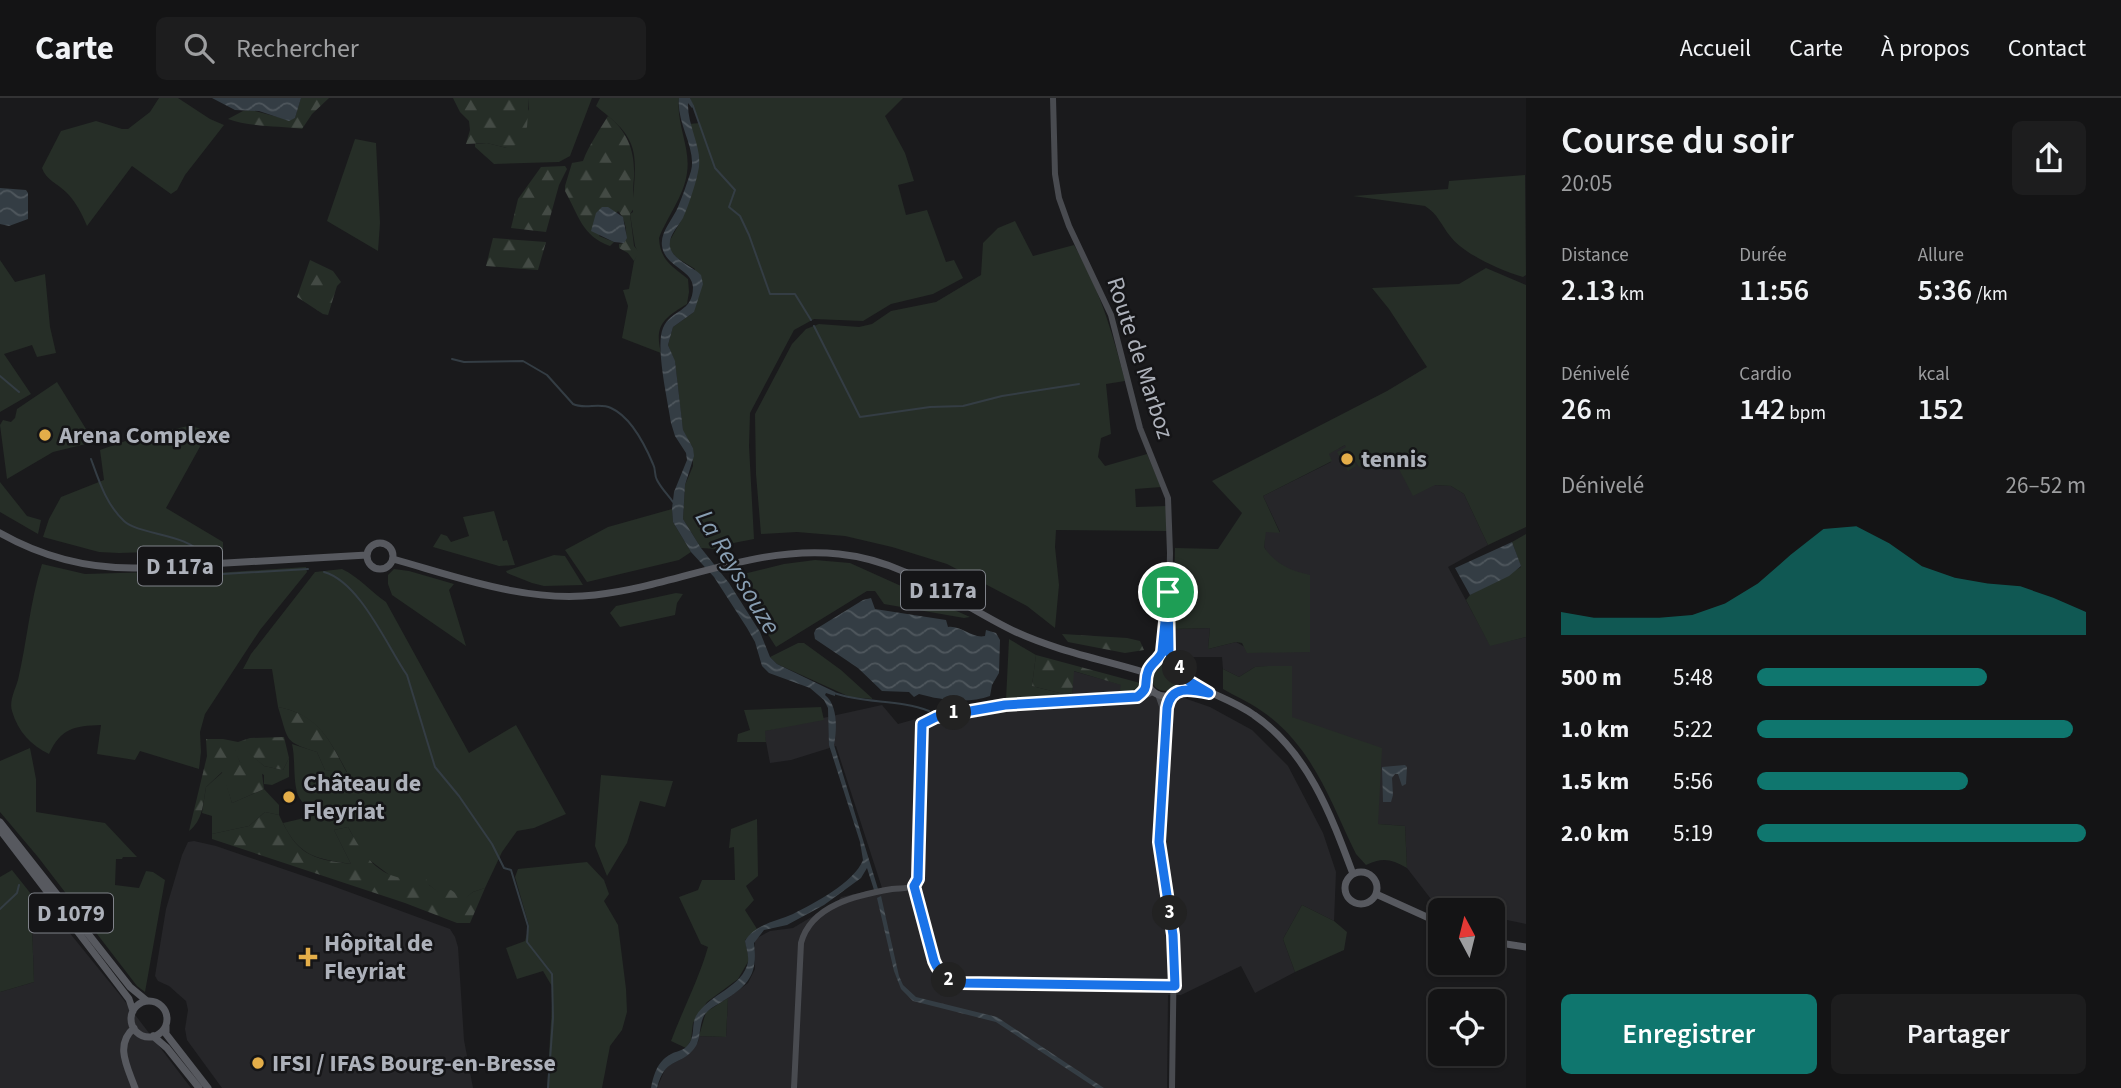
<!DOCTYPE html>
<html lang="fr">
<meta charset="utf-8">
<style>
body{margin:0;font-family:"Source Sans 3",sans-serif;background:#1d1d1e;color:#f1f3f6;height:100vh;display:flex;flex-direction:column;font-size:26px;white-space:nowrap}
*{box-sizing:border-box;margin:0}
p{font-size:23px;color:#9d9ea0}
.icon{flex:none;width:38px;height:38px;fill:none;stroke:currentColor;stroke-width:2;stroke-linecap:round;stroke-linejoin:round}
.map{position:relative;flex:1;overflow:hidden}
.side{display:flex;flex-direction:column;background:#141415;width:595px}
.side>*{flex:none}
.needle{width:46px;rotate:353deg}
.fabs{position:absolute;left:1428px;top:800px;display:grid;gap:14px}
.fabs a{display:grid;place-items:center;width:77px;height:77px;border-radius:10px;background:#141415;box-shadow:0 2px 5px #0004,0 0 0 2px #333334;font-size:35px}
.pin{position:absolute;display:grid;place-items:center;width:60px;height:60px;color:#fff;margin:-30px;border:4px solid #fff;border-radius:50%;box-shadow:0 2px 7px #0007}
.km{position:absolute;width:35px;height:35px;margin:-18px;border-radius:50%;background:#222;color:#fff;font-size:19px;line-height:35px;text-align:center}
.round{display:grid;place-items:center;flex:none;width:74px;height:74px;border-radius:10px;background:#1d1d1e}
.headline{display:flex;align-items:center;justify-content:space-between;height:119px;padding:0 35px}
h1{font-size:38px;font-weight:600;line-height:52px}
.stats{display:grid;grid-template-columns:repeat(3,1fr);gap:10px;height:119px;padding:7px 35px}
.stats div{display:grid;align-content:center}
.stats b{font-size:30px;font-weight:600}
.stats small{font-size:19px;font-weight:400}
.stats p{font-size:19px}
.chart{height:196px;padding:14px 35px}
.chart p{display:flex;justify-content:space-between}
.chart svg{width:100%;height:126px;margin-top:7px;fill:#0f766e;opacity:.7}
.cta{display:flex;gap:14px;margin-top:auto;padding:14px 35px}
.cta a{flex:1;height:80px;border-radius:10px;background:#0f766e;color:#fff;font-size:28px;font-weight:600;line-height:80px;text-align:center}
.cta a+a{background:#1d1d1e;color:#f1f3f6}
ul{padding:0 35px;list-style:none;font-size:23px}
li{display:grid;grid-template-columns:112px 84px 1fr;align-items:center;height:52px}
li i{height:18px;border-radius:9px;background:#0f766e}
header{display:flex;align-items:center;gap:42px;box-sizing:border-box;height:98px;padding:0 35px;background:#141415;border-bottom:2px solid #333334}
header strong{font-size:33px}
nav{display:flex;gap:38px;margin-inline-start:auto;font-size:24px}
.search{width:490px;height:63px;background:#1d1d1e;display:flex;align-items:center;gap:18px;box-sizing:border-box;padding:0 24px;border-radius:10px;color:#9d9ea0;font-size:26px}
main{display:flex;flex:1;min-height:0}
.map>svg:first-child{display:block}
</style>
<header>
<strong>Carte</strong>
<div class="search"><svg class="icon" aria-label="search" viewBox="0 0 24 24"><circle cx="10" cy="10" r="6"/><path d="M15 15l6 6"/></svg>Rechercher</div>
<nav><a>Accueil</a><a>Carte</a><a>À propos</a><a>Contact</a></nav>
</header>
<main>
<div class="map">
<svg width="1526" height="990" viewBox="0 0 1526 990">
<defs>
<pattern id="forest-firs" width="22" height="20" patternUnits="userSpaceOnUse" patternTransform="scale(1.75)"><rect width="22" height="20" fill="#262e27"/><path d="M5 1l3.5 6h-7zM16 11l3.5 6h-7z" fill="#434a44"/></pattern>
<pattern id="water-waves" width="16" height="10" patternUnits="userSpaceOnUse" patternTransform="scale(1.75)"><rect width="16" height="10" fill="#343d44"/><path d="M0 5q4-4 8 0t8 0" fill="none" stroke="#4f575d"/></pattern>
</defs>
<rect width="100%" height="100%" fill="#1a1a1c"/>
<path fill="#262629" d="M1345 347 1390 354 1435 387 1451 388 1464 396 1488 447 1448 469 1490 547 1526 539V826L1493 819V812L1442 811 1434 805 1407 770 1405 728 1378 726 1292 619V568L1255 569 1239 579 1223 571 1222 559H1177L1173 531 1210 530 1208 551 1236 544 1245 549 1310 478 1292 474 1270 459 1264 449 1265 434H1280L1263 398 1331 364 1328 356Z
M1073 573 1122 587 1119 596H1133L1138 593 1184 600 1210 609 1252 632 1288 668 1323 735 1336 774 1334 823 1302 807 1283 841 1295 874 1255 895 1241 868 1181 897H1168L1167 990H657L666 969 685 959 698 944 699 938 726 939 728 900 748 885 755 871V841L770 833 793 830 838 803 841 799 882 790 836 648 791 662 770 665 764 633 882 607 898 626 966 607 1021 600 1072 598Z
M194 743 216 748 330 787 450 831 455 839 458 849 464 942 473 990H222L187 942 185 931 188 912 186 903 169 888 158 883 155 878 166 811 182 757 188 744Z
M51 812 120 897 191 990H0V894L34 884 32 829Z"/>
<path fill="#262e27" d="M159 0H178L210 21 224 27 185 77 177 92 171 96 132 68 87 128C82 116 76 104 66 94 58 86 46 82 42 70L61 33 96 23 122 31H128L150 14Z
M529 0H592L570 58 559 64 494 66 475 49V46L487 45 507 50 529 11Z
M600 0H679C676 26 691 50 687 75 684 98 667 119 659 140 660 162 672 168 688 181L689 194 687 206C664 220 654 227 661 255L622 240 628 208 623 192 629 191 634 163 638 154 635 148 630 116 633 114C632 93 639 65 631 46 625 30 609 19 596 8Z
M690 0H903L885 18 905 55 914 83 898 87 906 117 927 112 946 164 954 162 963 180 933 196 891 206 863 223 814 221 794 232 750 315 749 348 754 441 718 448 716 451 701 450 683 421 685 387 693 368V350L683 333 675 264 668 247 673 229 694 214 695 171 677 160 670 152 669 144 683 119 697 51 689 26 700 25Z
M355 41 376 45 380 125 378 153 327 123Z
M1525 77 1526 177 1523 179C1502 173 1463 156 1450 138 1441 127 1438 116 1425 108L1353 98 1448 91 1449 83Z
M1015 123 1033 158 1074 147C1100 192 1112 233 1125 283L1106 286 1111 336 1101 340 1098 359 1105 368 1147 356 1161 389 1135 391 1136 409 1166 408 1167 433 1056 432 1055 449 1059 487 1055 530 1027 508 947 466 892 449 845 438 797 434 761 436 756 376 755 316 792 246 806 231 819 226 859 229 872 226 891 213 936 204 981 177 983 145 998 130Z
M0 162 15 184 45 176 50 229 56 255 37 259 32 247 4 256 31 296 0 314Z
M1486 170 1526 187V429L1488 447 1464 396 1451 388 1435 387 1413 398 1390 354 1359 369 1351 357 1356 368 1348 373 1337 354 1346 349 1345 347 1329 356 1332 363 1263 398 1280 435 1266 434 1264 449C1275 466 1291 473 1310 477V554L1247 555 1242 545 1236 544 1208 551 1210 530 1173 531 1175 450 1218 451 1242 415 1212 383 1387 293 1427 269 1389 211 1372 190 1459 186Z
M57 284 94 344 53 354 7 381 0 327 3 322 11 324 15 320 17 311Z
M188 328 199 330 207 336 166 410 223 444V454L201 459 180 453 119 455 99 454 43 439 49 421 61 399 104 382 100 352 131 341Z
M0 384 27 418 41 422 38 436 0 414Z
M672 411 673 424 691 454 679 462 587 484 565 452 608 429Z
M494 413 503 443 507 442 515 467 499 468 433 449 441 436 447 438 451 444 469 438 463 419Z
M1526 436V539L1490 548 1466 502 1470 497 1521 469 1512 444Z
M554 457 565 458 583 487 544 488 532 485 507 475 506 473Z
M815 462 850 465 970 519 964 520 884 506 875 493H867L776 549 731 479 784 466Z
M42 466 85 476 187 473 186 477 306 469 307 474 260 532 205 616 200 634 201 654 199 671 140 653 135 662 97 656 101 627C74 628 61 630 49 656 31 647 18 634 12 613 9 603 15 592 18 582 27 544 30 503 42 466Z
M342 471C359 479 371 494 386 504L469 655 516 627 566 716 534 730 517 733 502 754 485 790 473 794 464 802 440 796 429 787 392 779 364 758 348 729 334 732 351 766C318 761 299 759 283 725L317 717C312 712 304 707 300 701 292 688 296 663 292 646L317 654 325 672 347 674C329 641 318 617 278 609L272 571H243L251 556 315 474Z
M394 471 409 473 454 486 449 492 466 548 392 497 388 486V477Z
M676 495 683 496 677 505 675 517 620 529 610 515 616 508Z
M1009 541 1036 557 1032 588 1072 598 1006 602Z
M798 545H804L841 572 873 601 850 599 777 566 770 559Z
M1151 579a14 14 0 1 1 28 0a14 14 0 1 1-28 0Z
M1268 568H1292V619L1382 650 1378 726 1405 728 1407 770C1391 761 1383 759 1366 767L1356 756C1330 703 1314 652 1266 616 1253 606 1237 599 1223 591V571L1239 579 1255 569Z
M821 609 824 622 765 633 766 644H737L738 636 750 632 744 612Z
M243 649 264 668 283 672 289 660V679L272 687 264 686V677L240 664 234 653Z
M30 650 36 681V714L105 725 137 759H123L122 761H116L115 787 139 790 146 773 153 774 165 782 145 894 137 888 38 759 0 714V663Z
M223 674 232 705 264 691 279 707V717L265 714 249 728 212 736V718L202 715 206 689Z
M601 677 673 683 665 709 640 703 627 745 607 778 595 748Z
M757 721 758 778 746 788 754 802 745 812 757 831 745 842 749 862 738 881 707 904 693 925 691 942 686 950 671 943C683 911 699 881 708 849L701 846 679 799 698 792 702 782H735L734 749 729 750 731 731Z
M587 764 604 782 609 796 604 803 618 827 626 891 627 914 622 932 610 948 602 990H547L553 890 543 873 517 881 506 850 525 843 529 828 515 779 518 771Z
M12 772 47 816 32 829 34 884 0 894V779Z
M1302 807 1334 823 1347 834 1344 852 1295 874 1283 841Z
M728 900 726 939 699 938 706 914Z"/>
<path fill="url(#forest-firs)" d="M301 0H329L312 16 302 31C280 28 248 29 228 21L243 13 251 12 289 22 295 20Z
M453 0H529L527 29 520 44 514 48 507 50 487 45 466 46 470 32 469 23 460 14Z
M608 18C628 34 635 53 634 79 633 89 632 98 636 107L630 116 634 148 639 154 634 163 628 155 619 150V146L624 145C629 136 625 120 618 113L599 138 614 144 610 148C582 138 579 118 565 93V88L572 65 583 63C589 47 599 33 608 18Z
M565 68 567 71 559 87 546 134 511 130 518 101 541 69Z
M493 140 546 144 538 172 486 168Z
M310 162 333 173 341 184 337 188 328 217 323 216 297 199Z
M1062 536 1127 540 1140 543 1144 552 1125 555 1068 544Z
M1036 557 1140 585 1142 587 1133 596 1119 597 1121 587 1074 573 1072 598 1032 588Z
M278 609C319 617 329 641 347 675L325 672 317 654C283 643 289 643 278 609Z
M284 639 289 660 283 672 264 668 243 650 235 653 240 664 261 668 264 691 232 705 222 674 206 689C203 706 203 722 189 733L207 658 206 641H223L238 644 250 640Z
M265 714 279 717C297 756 309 761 351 766L334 732 348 729C360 751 374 776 402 780L410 772 423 774 429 787 440 795 451 792 464 801 473 794 485 790 470 825H457L405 805 212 741V736L249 728Z"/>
<path fill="url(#water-waves)" d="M212 0H301L295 20 289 23 259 13 235 12Z
M679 0H690L694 8 692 10 688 5C687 29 704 51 698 74 695 88 689 106 683 120 678 129 668 138 670 149 673 162 692 168 701 177L703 186 694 214 673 229 668 247 675 263 683 332 693 350 694 358 685 387 683 421 701 450 729 485 760 534 770 559 777 566 835 594V598L826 595 825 597C838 607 837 632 834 647L878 791 874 792 867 770 861 780 824 807 787 827 764 832 754 845C758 876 749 887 723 903 717 907 710 910 705 916 698 927 702 943 693 952 678 969 665 959 657 990H651C654 975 658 962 673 955 678 953 684 952 687 948 696 939 691 927 696 918 709 896 743 889 748 864 749 858 746 849 745 843 755 826 777 823 793 816 814 805 854 785 863 762L860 744 829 647 828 610 824 602 810 590 769 575 762 568 755 544 747 530 714 479 691 454 673 424 672 411 674 394 687 362 686 355 675 338 671 325C668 304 655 248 663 230 671 211 693 215 693 189 692 171 665 169 662 148 660 134 673 121 678 109 683 97 687 85 691 73 697 51 676 25 679 0Z
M0 90 26 92 28 95V121L9 128 0 126Z
M602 109H608L623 119 627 140 624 145 614 144 591 133 596 115Z
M1512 444 1521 468 1509 478 1470 497 1455 470Z
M871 500 875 511 946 522 948 529C961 527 972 541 985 538L986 532 996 535 1000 542 999 575 992 587 990 598C968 606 941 602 919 596L914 599 909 594 882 593 858 570 815 541 814 535 816 531 863 502Z
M1405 667 1407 669 1406 686 1402 688 1398 676H1395L1392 680 1393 697 1391 704H1383L1382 669Z
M881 798 899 878 903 887 916 899 997 919 1104 990H1096L996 924 913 903 901 891 894 873 877 800Z"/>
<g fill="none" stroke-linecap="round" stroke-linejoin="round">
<path stroke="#343d44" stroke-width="2" d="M693 8 715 70 735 92 729 109 740 118 749 137 770 196H795L811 222
M814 228 860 319 930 309 963 308 1002 298 1079 286
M452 261 464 264 523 263 547 277 573 306C585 312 599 304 611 310 631 319 645 347 653 366 656 371 654 377 657 382 661 390 668 397 673 404
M0 278 19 294
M91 361C99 383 106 406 124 423 139 437 190 436 202 457
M324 474C360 484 387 548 407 577L435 669 459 698 492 746 504 770 511 772 528 828 527 844 552 876 553 920 548 990
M204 475 206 477 308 471
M834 595C865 606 898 601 929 613
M0 811 17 795 19 787"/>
<path stroke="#494b50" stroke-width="6" d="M1053 0 1055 76 1059 100 1069 128 1111 217 1140 330 1168 400 1170 455 1168 548 1173 564
M1158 563 1162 554 1165 530
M1154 594 1137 600 1052 602 1005 607 962 613 925 622 921 630 918 781 914 788 938 871 955 885 1175 889
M1158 596 1162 608V629
M1171 596 1167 610 1159 744 1174 846 1172 990
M1139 597 1148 586
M794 990 801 845C811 807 857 797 892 791 900 790 907 791 914 788"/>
<path stroke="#57595f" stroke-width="7" d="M0 435C44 460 89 471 139 470L367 457
M367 458a13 13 0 1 1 26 0a13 13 0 1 1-26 0Z
M393 461C458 479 527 505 595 497 677 488 754 447 839 456 909 463 955 505 1016 534 1057 553 1104 562 1147 575
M1147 580a18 18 0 1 1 36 0a18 18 0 1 1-36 0Z
M1183 579C1205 595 1232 601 1254 617 1308 654 1331 717 1353 776
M1177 592 1201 594
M0 724 130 889 147 903
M0 732 116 884 129 901 133 913
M1345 790a16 16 0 1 1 32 0a16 16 0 1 1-32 0Z
M1376 796 1440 825
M1493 844 1526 849
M131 921a18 18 0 1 1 36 0a18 18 0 1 1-36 0Z
M166 928V936L208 990
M134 930C114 947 128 970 135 990
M153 938 167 950 199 990"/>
</g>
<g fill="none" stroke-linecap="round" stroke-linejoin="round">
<g stroke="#fff" stroke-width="14">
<path id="route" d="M1168 494 1169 554 1173 564 1181 572 1182 579 1209 595C1190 591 1171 587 1167 610L1159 744 1173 837 1175 888 960 885C947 883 939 875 934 863L914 788 918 781 922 626 936 619 1005 607 1137 599C1151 589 1143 586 1148 573 1151 565 1159 562 1162 554Z"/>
</g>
<use href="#route" stroke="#1a73e8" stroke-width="9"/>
</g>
<g fill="#e4ae49" stroke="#151517" stroke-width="2.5">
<circle cx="45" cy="337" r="7"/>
<circle cx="1347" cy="361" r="7"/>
<circle cx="289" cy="699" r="7"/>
<path d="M304.5 848.5h7v7h7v7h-7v7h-7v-7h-7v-7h7z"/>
<circle cx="258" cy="965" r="7"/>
</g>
<g text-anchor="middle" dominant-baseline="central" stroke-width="5" stroke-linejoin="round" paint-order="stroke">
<g fill="#151517" stroke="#7f8289" stroke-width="2">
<rect x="138" y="448.5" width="84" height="39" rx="5"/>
<rect x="901" y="472.5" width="84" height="39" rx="5"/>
<rect x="29" y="795.5" width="84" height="39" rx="5"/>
</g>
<g font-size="23" font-weight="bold" fill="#adb1ba">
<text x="180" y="468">D 117a</text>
<text x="943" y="492">D 117a</text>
<text x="71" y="815">D 1079</text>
</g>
<g font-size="24" fill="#adb1ba" stroke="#151517">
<text transform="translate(1140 260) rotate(72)">Route de Marboz</text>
</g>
<g font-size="24" font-weight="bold" fill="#adb1ba" stroke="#151517" text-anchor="start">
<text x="59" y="337">Arena Complexe</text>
<text x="1361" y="361">tennis</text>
<text x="303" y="685">Château de<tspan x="303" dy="28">Fleyriat</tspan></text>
<text x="324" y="845">Hôpital de<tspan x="324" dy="28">Fleyriat</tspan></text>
<text x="272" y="965">IFSI / IFAS Bourg-en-Bresse</text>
</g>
<g font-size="26" font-style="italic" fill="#889eb2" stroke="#151517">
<text transform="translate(738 474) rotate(59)">La Reyssouze</text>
</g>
</g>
</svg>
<div class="fabs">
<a><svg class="needle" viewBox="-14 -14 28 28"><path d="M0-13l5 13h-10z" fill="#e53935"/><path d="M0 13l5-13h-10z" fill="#9d9ea0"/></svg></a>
<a><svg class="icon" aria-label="locate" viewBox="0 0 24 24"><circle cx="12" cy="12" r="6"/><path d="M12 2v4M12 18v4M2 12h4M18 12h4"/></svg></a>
</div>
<div class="pin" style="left:1168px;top:494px;background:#1e9e55"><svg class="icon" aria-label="arrive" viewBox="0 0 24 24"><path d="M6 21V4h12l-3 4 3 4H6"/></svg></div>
<b class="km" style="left:954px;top:615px">1</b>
<b class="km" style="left:949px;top:882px">2</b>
<b class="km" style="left:1170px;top:815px">3</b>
<b class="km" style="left:1180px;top:570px">4</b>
</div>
<section class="side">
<div class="headline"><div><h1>Course du soir</h1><p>20:05</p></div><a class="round"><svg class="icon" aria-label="share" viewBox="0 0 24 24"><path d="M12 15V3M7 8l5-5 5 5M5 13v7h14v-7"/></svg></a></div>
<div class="stats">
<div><p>Distance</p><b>2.13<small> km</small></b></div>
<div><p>Durée</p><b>11:56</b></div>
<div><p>Allure</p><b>5:36<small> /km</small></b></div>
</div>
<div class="stats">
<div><p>Dénivelé</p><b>26<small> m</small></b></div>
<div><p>Cardio</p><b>142<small> bpm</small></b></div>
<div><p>kcal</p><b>152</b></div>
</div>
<div class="chart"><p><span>Dénivelé</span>26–52 m</p>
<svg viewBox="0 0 160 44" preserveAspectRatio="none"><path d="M0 44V36L10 38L20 38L30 38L40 37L50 33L60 26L70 16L80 7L90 6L100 12L110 20L120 24L130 26L140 27L150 31L160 36V44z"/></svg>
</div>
<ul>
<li><b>500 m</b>5:48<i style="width:70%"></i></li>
<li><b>1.0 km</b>5:22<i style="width:96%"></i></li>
<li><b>1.5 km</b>5:56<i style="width:64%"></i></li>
<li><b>2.0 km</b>5:19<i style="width:100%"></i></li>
</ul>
<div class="cta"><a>Enregistrer</a><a>Partager</a></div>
</section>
</main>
